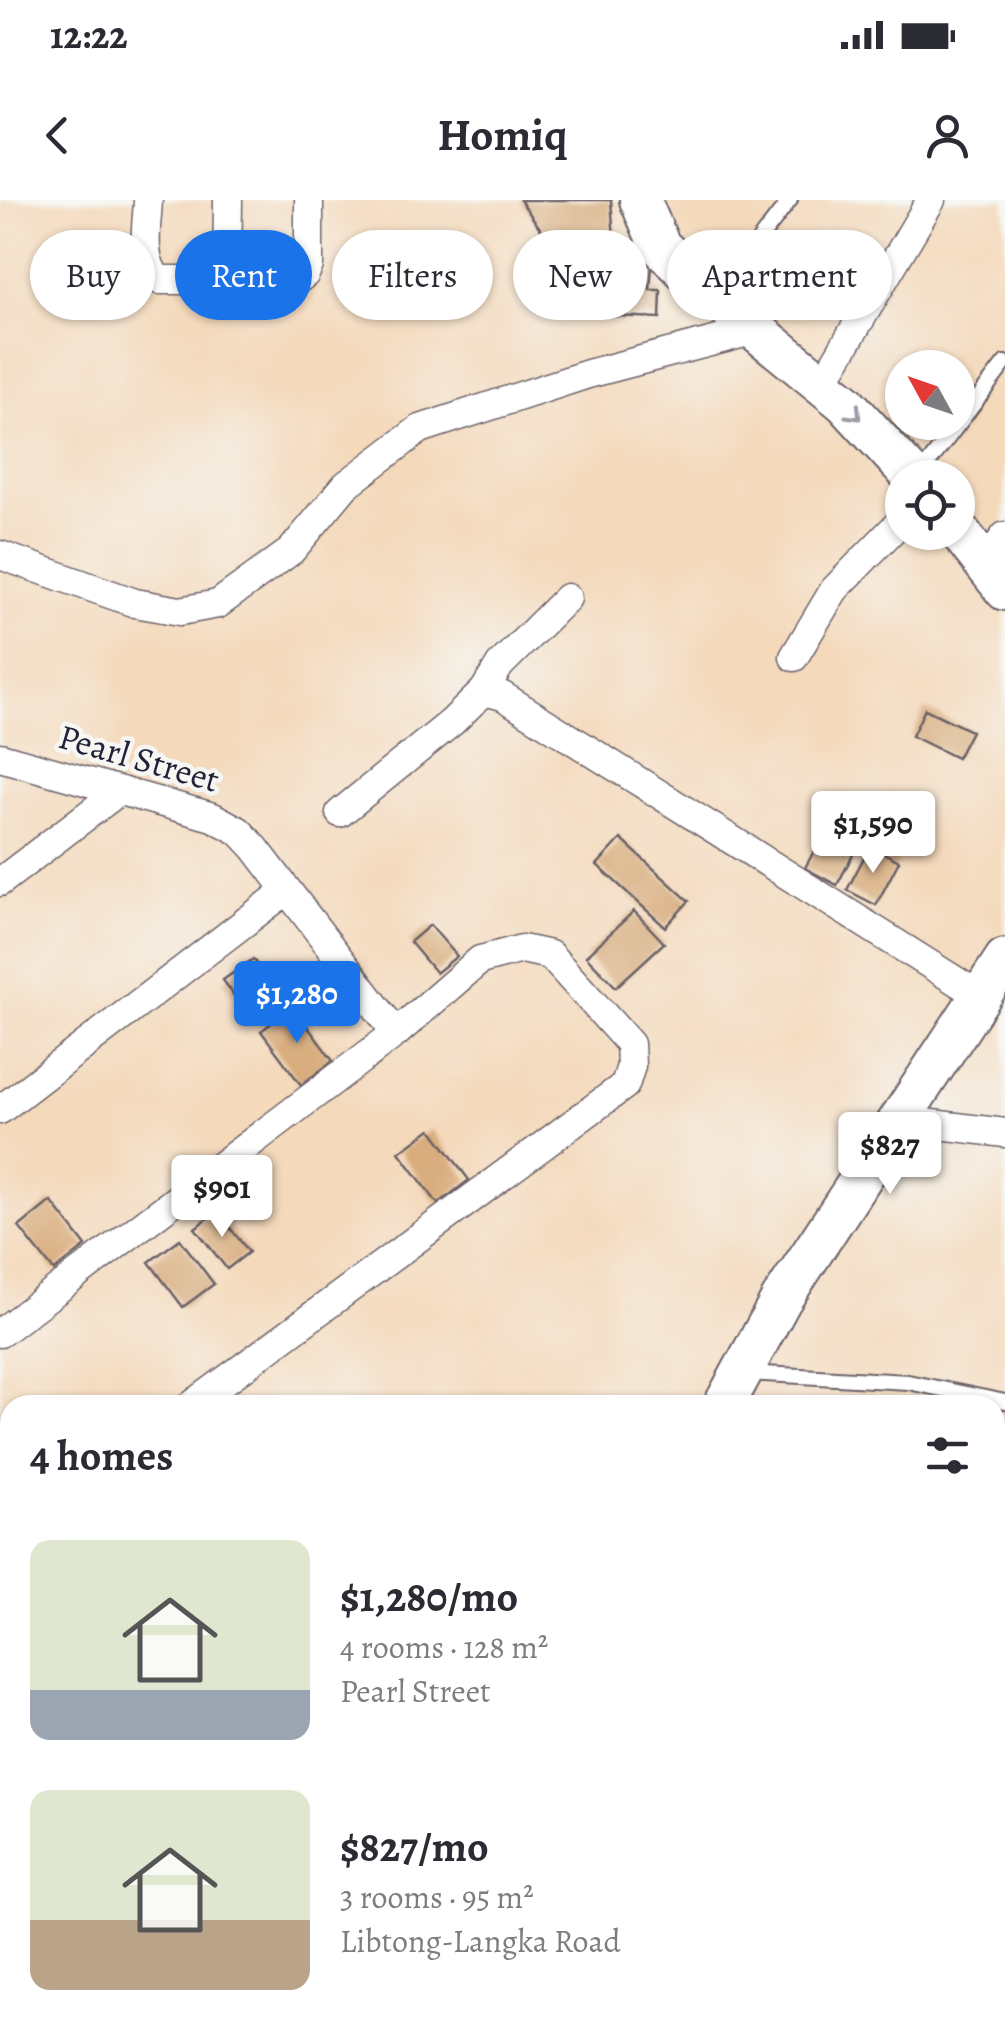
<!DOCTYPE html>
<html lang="en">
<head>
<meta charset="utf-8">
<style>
  :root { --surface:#fff; --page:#f7f7f7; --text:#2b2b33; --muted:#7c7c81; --accent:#1a73e8 }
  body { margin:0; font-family:Alegreya,serif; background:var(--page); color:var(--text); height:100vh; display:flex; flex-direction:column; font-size:38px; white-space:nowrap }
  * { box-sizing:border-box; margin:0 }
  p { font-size:32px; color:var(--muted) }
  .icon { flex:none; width:55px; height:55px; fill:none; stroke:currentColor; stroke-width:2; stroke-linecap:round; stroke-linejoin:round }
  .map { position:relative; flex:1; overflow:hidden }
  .sheet { position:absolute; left:0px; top:1195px; width:1005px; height:642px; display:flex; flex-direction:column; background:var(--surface); border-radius:30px 30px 0 0; box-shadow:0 2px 8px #0004 }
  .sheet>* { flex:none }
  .guide { position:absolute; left:30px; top:30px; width:945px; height:90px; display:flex; gap:20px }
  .needle { width:65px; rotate:310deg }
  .controls { position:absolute; left:885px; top:150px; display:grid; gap:20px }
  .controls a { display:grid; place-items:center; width:90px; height:90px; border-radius:50%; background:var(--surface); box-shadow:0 2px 8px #0004; font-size:50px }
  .price { position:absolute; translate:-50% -85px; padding:0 22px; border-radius:10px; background:#fff; color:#222; font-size:32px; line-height:65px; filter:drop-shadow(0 2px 5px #0008) }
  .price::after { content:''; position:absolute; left:50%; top:60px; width:30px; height:22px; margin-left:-15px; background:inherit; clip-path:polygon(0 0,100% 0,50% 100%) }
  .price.active { background:var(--accent); color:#fff }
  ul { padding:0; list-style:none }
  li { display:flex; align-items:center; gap:30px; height:250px; padding:0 30px }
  li span { display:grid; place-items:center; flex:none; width:280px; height:200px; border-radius:20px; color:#555 }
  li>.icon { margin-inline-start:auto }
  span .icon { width:120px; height:120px; fill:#fffc; stroke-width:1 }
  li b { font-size:42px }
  h2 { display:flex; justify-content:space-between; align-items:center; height:120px; padding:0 30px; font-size:42px }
  .tag { padding:0 35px; border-radius:45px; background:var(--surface); box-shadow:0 2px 8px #0004; font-size:35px; line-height:90px }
  .tag.active { background:var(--accent); color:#fff }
  .status { display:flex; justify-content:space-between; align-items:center; height:70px; padding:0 50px; background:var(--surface); direction:ltr }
  .status svg { height:28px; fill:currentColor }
  header { display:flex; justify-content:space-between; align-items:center; height:130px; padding:0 30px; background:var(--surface); font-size:45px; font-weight:600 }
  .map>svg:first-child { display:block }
  .green { fill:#8ac67c; stroke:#56745c; stroke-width:2.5 }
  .building { fill:#d8ac7c }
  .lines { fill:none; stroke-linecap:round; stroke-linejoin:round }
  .lane-casing { stroke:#6c6268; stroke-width:18 }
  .street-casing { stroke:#6c6268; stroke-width:31 }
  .secondary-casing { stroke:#6c6268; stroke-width:44 }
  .path { stroke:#6c6268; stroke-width:5; stroke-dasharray:8 8; stroke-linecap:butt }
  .lane { stroke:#fff; stroke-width:14 }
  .street { stroke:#fff; stroke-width:28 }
  .secondary { stroke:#fff; stroke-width:40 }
  .oneway { stroke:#9c9ca7 }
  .labels { text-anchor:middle; stroke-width:9; stroke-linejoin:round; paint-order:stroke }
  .street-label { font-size:35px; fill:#22223b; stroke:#f6f6f2 }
</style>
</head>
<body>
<div class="status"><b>12:22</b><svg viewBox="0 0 49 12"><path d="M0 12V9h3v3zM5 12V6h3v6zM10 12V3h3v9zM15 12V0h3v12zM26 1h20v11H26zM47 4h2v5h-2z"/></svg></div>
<header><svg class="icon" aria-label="back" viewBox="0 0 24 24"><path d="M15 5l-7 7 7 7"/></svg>Homiq<svg class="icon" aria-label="person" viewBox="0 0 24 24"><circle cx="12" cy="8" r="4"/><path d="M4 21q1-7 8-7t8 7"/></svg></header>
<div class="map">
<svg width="1005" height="1836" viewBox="0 0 1005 1836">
  <rect width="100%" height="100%" fill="#f6f6f2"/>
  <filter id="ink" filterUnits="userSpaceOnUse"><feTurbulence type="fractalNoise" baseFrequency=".01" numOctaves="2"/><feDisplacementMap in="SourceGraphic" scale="20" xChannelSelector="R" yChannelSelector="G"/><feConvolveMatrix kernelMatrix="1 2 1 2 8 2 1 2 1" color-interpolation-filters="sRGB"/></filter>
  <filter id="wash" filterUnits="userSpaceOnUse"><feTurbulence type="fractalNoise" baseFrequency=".0048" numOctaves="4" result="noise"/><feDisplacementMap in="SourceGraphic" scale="40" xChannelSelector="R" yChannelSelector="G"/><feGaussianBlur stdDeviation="2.25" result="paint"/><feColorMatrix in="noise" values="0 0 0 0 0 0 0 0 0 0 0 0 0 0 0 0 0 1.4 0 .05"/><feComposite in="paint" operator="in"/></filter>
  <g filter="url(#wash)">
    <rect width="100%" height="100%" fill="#f4d9bb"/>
    <polygon class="green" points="675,1828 757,1828 763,1836 659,1836"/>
    <g id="blocks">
      <g class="building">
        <polygon points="520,0 611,0 614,39 544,34"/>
        <polygon points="594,45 635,47 634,63 652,64 650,90 661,90 660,118 590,115"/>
        <polygon points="925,509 971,531 957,558 912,536"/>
        <polygon points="830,621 862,637 837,685 805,668"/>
        <polygon points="621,639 689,701 665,727 597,665"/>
        <polygon points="870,646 899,661 876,705 847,690"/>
        <polygon points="634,711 664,743 616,787 586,756"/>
        <polygon points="430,725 457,756 436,773 410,742"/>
        <polygon points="253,759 283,801 253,822 223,780"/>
        <polygon points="293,807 333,861 301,885 261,831"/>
        <polygon points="431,929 469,980 438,1004 399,952"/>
        <polygon points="51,1001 86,1046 54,1071 19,1027"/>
        <polygon points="217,1011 249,1052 227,1069 195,1028"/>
        <polygon points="180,1039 214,1084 183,1107 149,1062"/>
        <polygon points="10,1463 10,1490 0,1478 0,1471"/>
      </g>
    </g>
  </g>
  <g filter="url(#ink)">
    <use href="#blocks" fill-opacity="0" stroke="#6c6268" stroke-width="2.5"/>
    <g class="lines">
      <g class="lane-casing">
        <g id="lane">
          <polyline points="716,96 790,0"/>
          <polyline points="918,277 1005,163"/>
          <polyline points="746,1173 908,1182 1005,1202"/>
        </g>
      </g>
      <g class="street-casing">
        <g id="street">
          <path d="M148,0C147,26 139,60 159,80H297L305,74L309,65V0"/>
          <polyline points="227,80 228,0"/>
          <polyline points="822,184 931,0"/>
          <polyline points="0,355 135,403 180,411 218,404 291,351 346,285 420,229 588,174 756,130"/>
          <polyline points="985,363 1005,336"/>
          <polyline points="794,457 834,390 902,320"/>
          <polyline points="484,491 500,465 567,398"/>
          <polyline points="0,557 213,617 239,631 255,648 396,833"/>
          <polyline points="340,613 452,522 484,491 503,496 980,796"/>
          <polyline points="0,682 119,591"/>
          <polyline points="0,910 287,690"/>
          <polyline points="899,920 1005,933"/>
          <polyline points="0,1133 396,833 480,760 522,749 550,755 630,844 631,866 625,885 192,1205"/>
          <polyline points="0,1349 10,1342"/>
          <polyline points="995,1493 1005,1494"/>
          <polyline points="0,1726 10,1724"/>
        </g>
      </g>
      <g class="secondary-casing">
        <g id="secondary">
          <polyline points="640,0 660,46 700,85 845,203 914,278"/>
          <polyline points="958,330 1005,390"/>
          <polyline points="724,1205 781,1100 1005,759"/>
          <polyline points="13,1836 19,1828"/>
        </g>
      </g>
      <polyline class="path" points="794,1828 794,1836"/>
      <use href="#lane" class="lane"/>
      <use href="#street" class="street"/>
      <use href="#secondary" class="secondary"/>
    </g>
    <defs><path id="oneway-chevron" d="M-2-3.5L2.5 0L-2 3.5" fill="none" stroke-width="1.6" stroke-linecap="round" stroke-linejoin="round" transform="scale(2.5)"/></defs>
    <use class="oneway" href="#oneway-chevron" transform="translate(855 214) rotate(46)"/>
  </g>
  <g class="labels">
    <g class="street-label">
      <text transform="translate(139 558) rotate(16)" y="12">Pearl Street</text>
    </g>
  </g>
</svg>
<div class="controls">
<a><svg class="needle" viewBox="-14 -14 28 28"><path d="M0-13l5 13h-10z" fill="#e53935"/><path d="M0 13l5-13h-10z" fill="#7c7c81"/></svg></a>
<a><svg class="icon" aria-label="locate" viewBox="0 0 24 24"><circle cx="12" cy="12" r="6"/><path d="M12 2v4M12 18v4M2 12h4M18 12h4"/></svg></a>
</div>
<b class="price" style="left:873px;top:676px">$1,590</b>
<b class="price active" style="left:297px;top:846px">$1,280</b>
<b class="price" style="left:890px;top:997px">$827</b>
<b class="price" style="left:222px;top:1040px">$901</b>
<div class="guide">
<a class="tag">Buy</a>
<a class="tag active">Rent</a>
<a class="tag">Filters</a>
<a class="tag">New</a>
<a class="tag">Apartment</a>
</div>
<section class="sheet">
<h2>4 homes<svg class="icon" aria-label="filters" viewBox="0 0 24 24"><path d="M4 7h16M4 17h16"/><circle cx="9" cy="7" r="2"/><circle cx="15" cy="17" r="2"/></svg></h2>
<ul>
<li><span style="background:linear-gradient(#dfe7d0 75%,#9aa5b1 0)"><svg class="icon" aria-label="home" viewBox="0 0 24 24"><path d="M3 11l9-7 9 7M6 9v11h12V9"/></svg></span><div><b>$1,280/mo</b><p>4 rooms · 128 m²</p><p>Pearl Street</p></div></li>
<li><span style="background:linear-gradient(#dfe7d0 65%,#b9a48a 0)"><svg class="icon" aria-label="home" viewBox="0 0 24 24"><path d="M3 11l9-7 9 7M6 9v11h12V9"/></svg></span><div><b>$827/mo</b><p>3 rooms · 95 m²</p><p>Libtong-Langka Road</p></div></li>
</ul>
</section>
</div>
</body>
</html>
